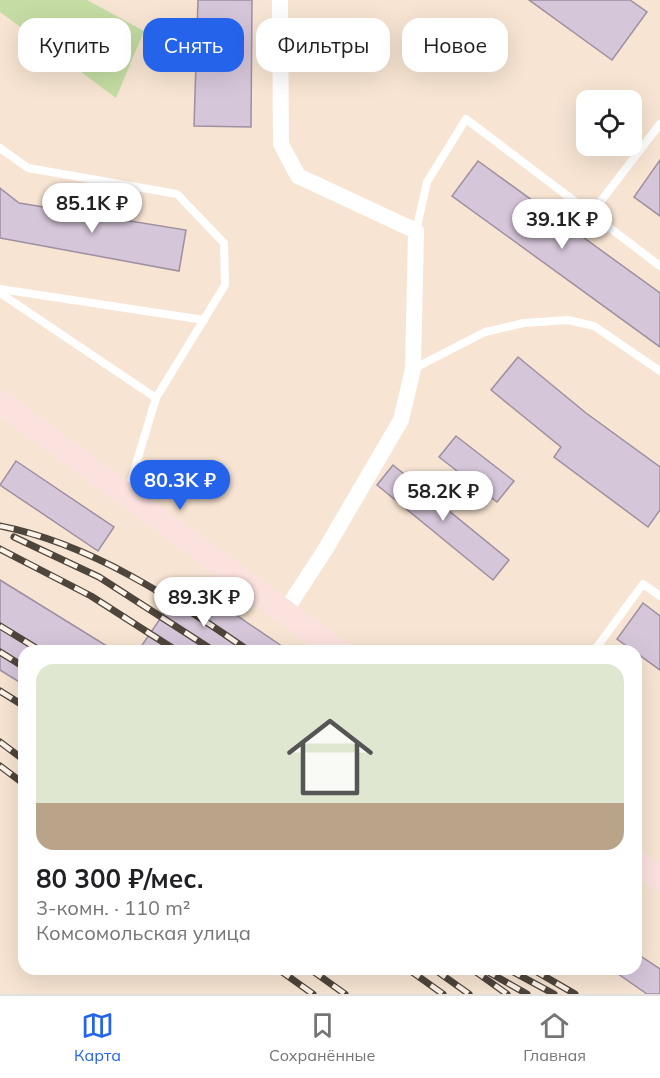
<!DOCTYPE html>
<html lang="ru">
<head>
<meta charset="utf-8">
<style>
  :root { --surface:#fff; --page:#f6f6f6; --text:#202124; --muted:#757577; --line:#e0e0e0; --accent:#2563eb }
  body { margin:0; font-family:Mulish,sans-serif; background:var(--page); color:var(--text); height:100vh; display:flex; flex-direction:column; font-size:22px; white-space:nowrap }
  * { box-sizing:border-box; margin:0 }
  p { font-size:20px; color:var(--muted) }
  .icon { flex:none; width:33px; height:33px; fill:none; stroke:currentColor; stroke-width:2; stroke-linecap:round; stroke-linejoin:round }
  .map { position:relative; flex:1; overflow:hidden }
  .details { position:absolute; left:18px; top:645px; width:624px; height:330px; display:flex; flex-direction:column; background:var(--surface); border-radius:18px; box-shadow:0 6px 24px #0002 }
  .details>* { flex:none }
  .hud { position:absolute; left:18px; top:18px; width:624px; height:54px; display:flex; gap:12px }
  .buttons { position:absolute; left:576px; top:90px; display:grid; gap:12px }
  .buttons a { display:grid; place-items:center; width:66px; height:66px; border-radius:12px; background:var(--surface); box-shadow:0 6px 24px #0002; font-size:30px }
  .price { position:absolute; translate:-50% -51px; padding:0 14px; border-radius:21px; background:#fff; color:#222; font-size:20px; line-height:39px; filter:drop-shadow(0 2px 3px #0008) }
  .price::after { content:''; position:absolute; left:50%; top:36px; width:18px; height:14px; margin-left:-9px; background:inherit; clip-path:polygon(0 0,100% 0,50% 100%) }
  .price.current { background:var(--accent); color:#fff }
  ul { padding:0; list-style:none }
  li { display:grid; align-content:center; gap:12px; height:318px; padding:0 18px }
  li+li { border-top:2px solid var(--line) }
  li span { display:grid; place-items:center; height:186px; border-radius:18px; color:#555 }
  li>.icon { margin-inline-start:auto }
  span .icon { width:108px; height:108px; fill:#fffc; stroke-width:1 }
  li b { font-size:26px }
  .chip { padding:0 21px; border-radius:18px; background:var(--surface); box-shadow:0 6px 24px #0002; font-size:21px; line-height:54px }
  .chip.current { background:var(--accent); color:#fff }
  .dock { display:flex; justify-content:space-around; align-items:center; height:84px; border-top:2px solid var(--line); background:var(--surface); font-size:16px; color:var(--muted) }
  .dock a { display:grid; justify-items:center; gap:3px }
  .dock .current { color:var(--accent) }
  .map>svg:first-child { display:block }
  .green { fill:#c5dda4 }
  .building { fill:#d6c6da; stroke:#9e8fa1; stroke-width:1.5 }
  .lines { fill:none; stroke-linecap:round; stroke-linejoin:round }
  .lane { stroke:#fff; stroke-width:8 }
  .street { stroke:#fff; stroke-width:16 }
  .secondary { stroke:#fce2df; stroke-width:24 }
  .rail-casing { stroke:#4e453c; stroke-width:7 }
  .rail { stroke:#fef3e8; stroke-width:4.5; stroke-dasharray:14; stroke-linecap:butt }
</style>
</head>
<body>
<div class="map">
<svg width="660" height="994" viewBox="0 0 660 994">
  <rect width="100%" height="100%" fill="#f7e4d2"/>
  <polygon class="green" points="0,0 87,0 144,31 116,98 0,12"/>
  <g class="building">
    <polygon points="198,0 252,0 251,127 194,126"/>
    <polygon points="529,0 630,0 647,12 612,60"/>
    <polygon points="660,160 660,216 634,197"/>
    <polygon points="478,161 660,293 660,347 452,196"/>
    <polygon points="0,188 19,203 186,230 179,271 0,238"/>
    <polygon points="518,357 586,413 660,467 660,510 648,527 554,457 561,447 491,390"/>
    <polygon points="456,436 514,481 497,502 439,457"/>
    <polygon points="16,461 114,527 98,551 0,485"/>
    <polygon points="393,465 509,560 493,580 377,485"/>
    <polygon points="0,580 115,651 24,651 24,685 0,670"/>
    <polygon points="186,581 289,651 138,651"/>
    <polygon points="643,603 660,616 660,670 617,639"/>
    <polygon points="636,953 660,969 660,994 647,994 611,969 636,969"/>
  </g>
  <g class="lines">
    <g class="lane">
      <polyline points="0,148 28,168 177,194 224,243 225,285 156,398 127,494"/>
      <polyline points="591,214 660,124"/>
      <polyline points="416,231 427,182 466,119 660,266"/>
      <polyline points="0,289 204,320"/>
      <polyline points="0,293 156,398"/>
      <polyline points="413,369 485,332 524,323 568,320 594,326 660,371"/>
      <polyline points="594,651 643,584 660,596"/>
    </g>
    <polyline class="street" points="280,0 281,144 298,176 416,231 413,369 401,420 325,550 284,613"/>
    <g class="secondary">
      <polyline points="0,402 338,651"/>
      <polyline points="636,862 660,878"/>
    </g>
    <g class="rail-casing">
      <g id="rail">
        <path d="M0,526C92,544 173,599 249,651"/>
        <polyline points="14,537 99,577 214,651"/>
        <polyline points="0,549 91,596 177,651"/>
        <polyline points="0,626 41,651"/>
        <polyline points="0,652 24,667"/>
        <polyline points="0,691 24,706"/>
        <polyline points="0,742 24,760"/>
        <polyline points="0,766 24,784"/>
        <polyline points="278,969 313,994"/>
        <polyline points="310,969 345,994"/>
        <polyline points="408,969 443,994"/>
        <polyline points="434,969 469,994"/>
        <polyline points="472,969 507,994"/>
        <polyline points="483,969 527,994"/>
        <polyline points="508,969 554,994"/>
        <polyline points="532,969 575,994"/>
      </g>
    </g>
    <use href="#rail" class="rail"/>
  </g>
</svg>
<div class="buttons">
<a><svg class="icon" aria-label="locate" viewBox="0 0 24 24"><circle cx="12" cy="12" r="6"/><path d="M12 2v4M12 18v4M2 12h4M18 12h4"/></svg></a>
</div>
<b class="price" style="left:92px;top:234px">85.1K ₽</b>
<b class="price" style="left:562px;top:250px">39.1K ₽</b>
<b class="price current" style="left:180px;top:511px">80.3K ₽</b>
<b class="price" style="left:443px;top:522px">58.2K ₽</b>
<b class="price" style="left:204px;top:628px">89.3K ₽</b>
<div class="hud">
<a class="chip">Купить</a>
<a class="chip current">Снять</a>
<a class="chip">Фильтры</a>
<a class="chip">Новое</a>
</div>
<section class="details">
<ul>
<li><span style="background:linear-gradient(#dfe7d0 75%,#b9a48a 0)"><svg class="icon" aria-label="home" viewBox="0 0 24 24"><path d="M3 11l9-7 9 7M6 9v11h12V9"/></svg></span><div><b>80 300 ₽/мес.</b><p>3-комн. · 110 m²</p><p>Комсомольская улица</p></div></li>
</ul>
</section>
</div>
<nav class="dock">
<a class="current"><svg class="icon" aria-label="map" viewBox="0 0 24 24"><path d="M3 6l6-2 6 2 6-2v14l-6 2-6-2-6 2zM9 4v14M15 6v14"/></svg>Карта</a>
<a><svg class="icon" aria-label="saved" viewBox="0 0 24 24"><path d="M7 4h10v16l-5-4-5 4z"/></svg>Сохранённые</a>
<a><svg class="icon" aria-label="home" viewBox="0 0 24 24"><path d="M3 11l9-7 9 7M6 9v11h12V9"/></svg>Главная</a>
</nav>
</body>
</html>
